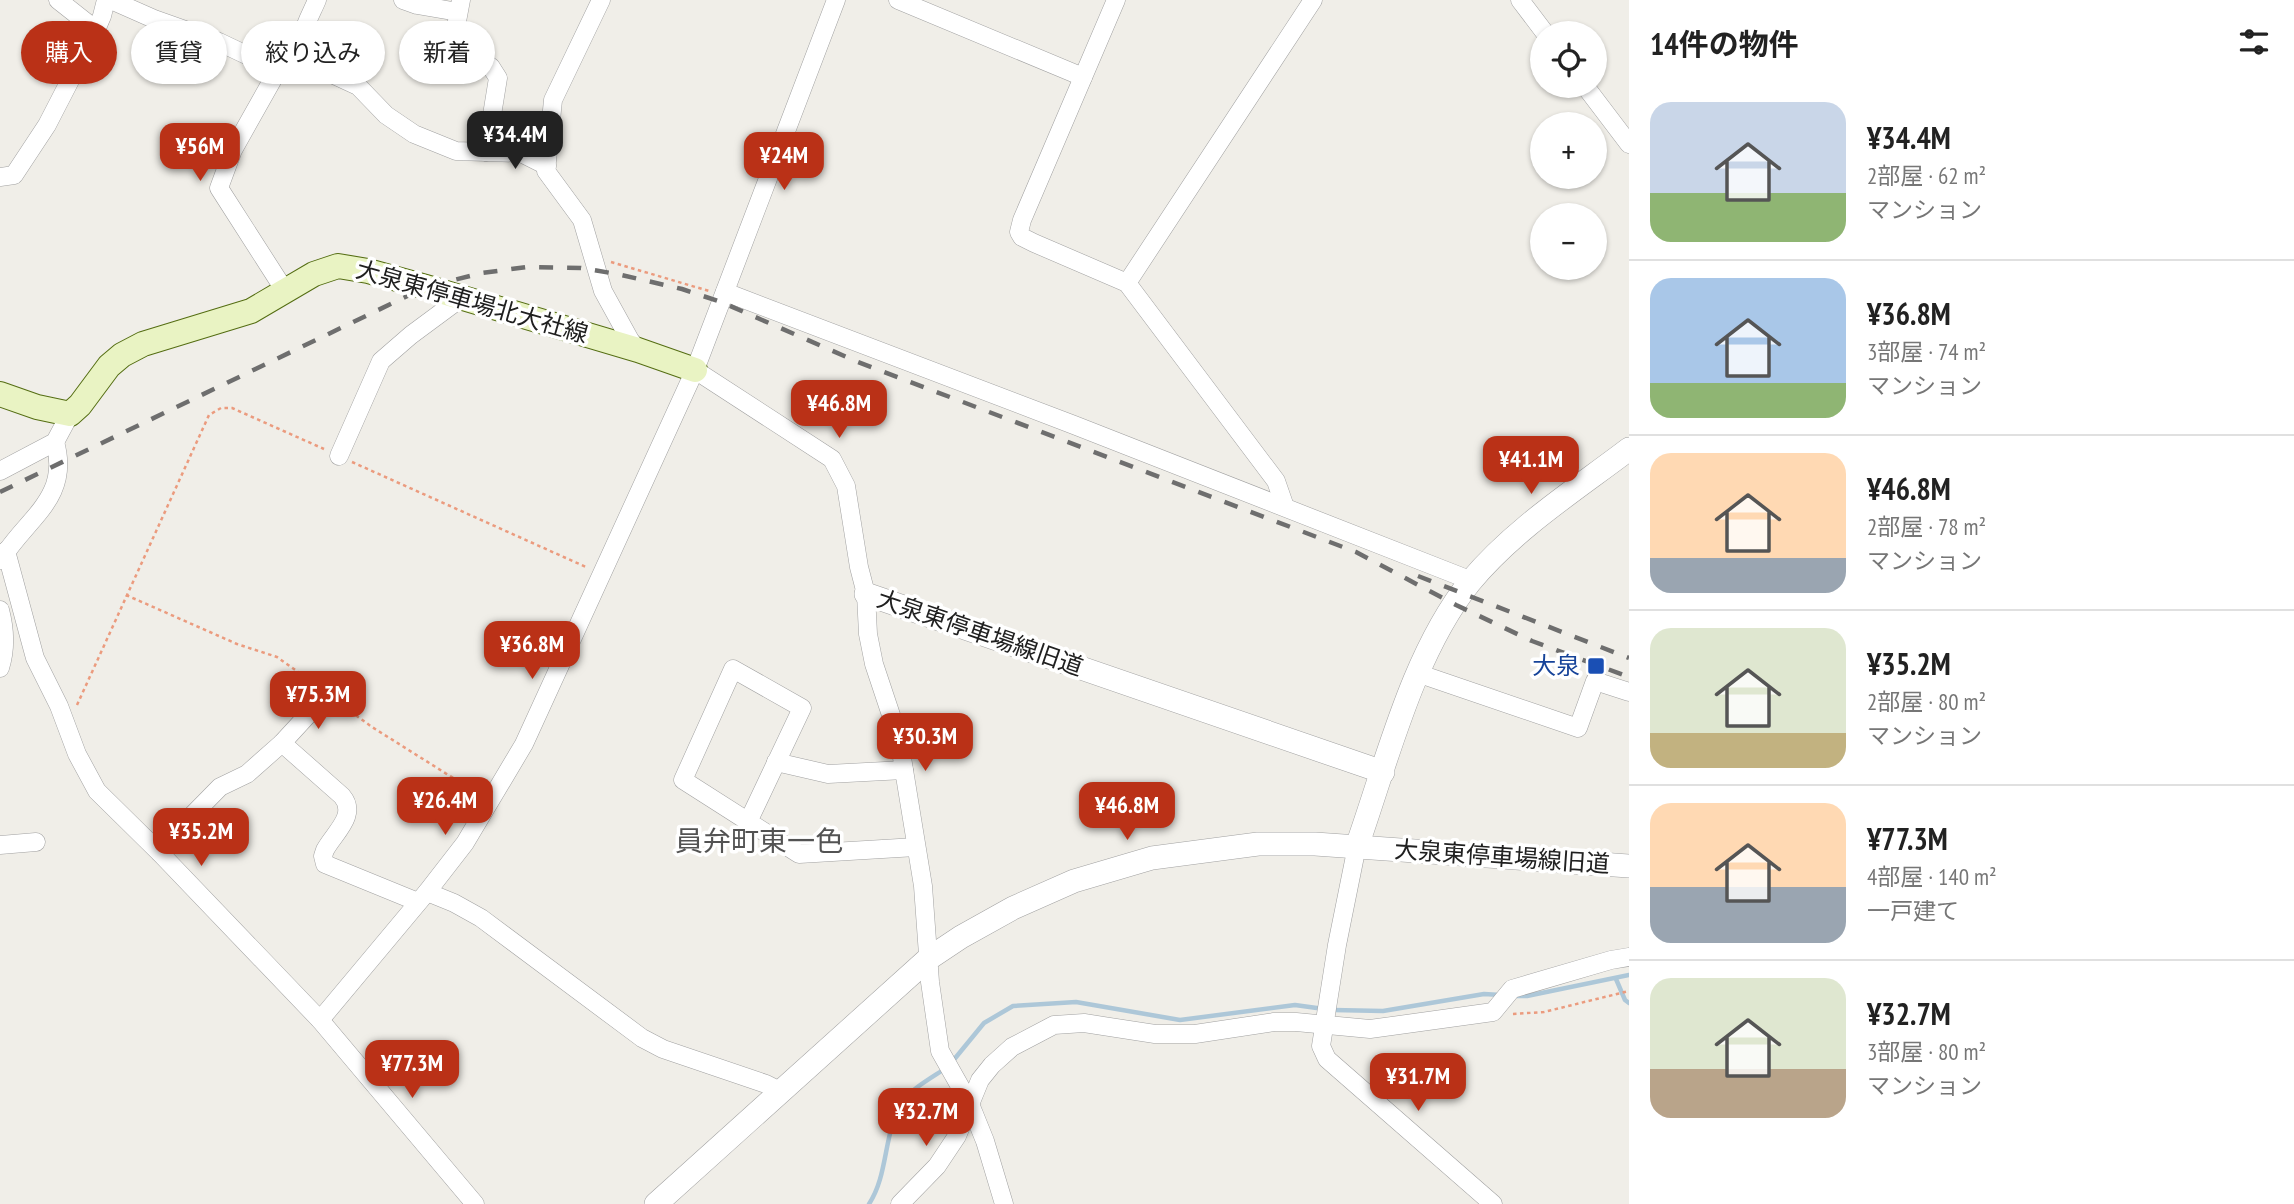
<!DOCTYPE html>
<html lang="ja">
<head>
<meta charset="utf-8">
<style>
  :root { --surface:#fff; --page:#f2f2f2; --text:#222; --muted:#767676; --line:#e0e0e0; --accent:#ba3117 }
  body { margin:0; font-family:"PT Sans Narrow","Noto Sans JP",sans-serif; background:var(--page); color:var(--text); height:100vh; display:flex; flex-direction:column; font-size:26px; white-space:nowrap }
  * { box-sizing:border-box; margin:0 }
  p { font-size:23px; color:var(--muted) }
  .icon { flex:none; width:38px; height:38px; fill:none; stroke:currentColor; stroke-width:2; stroke-linecap:round; stroke-linejoin:round }
  .map { position:relative; flex:1; overflow:hidden }
  .panel { display:flex; flex-direction:column; background:var(--surface); width:665px }
  .panel>* { flex:none }
  .guide { position:absolute; left:21px; top:21px; width:665px; height:63px; display:flex; gap:14px }
  .fabs { position:absolute; left:1530px; top:21px; display:grid; gap:14px }
  .fabs a { display:grid; place-items:center; width:77px; height:77px; border-radius:50%; background:var(--surface); box-shadow:0 2px 5px #0004; font-size:35px }
  .price { position:absolute; translate:-50% -60px; padding:0 16px; border-radius:14px; background:var(--accent); color:#fff; font-size:23px; line-height:46px; filter:drop-shadow(0 2px 4px #0008) }
  .price::after { content:''; position:absolute; left:50%; top:42px; width:21px; height:16px; margin-left:-10px; background:inherit; clip-path:polygon(0 0,100% 0,50% 100%) }
  .price.selected { background:#222; color:#fff }
  ul { padding:0; list-style:none }
  li { display:flex; align-items:center; gap:21px; height:175px; padding:0 21px }
  li+li { border-top:2px solid var(--line) }
  li span { display:grid; place-items:center; flex:none; width:196px; height:140px; border-radius:21px; color:#555 }
  li>.icon { margin-inline-start:auto }
  span .icon { width:84px; height:84px; fill:#fffc; stroke-width:1 }
  li b { font-size:30px }
  h2 { display:flex; justify-content:space-between; align-items:center; height:84px; padding:0 21px; font-size:30px }
  .tag { padding:0 24px; border-radius:32px; background:var(--surface); box-shadow:0 2px 5px #0004; font-size:24px; line-height:63px }
  .tag.selected { background:var(--accent); color:#fff }
  main { display:flex; flex:1; min-height:0 }
  .map>svg:first-child { display:block }
  .lines { fill:none; stroke-linecap:round; stroke-linejoin:round }
  .stream { stroke:#adc7d8; stroke-width:4.5 }
  .minor-casing { stroke:#a1a1a1; stroke-width:19 }
  .tertiary-casing { stroke:#a1a1a1; stroke-width:24 }
  .secondary-casing { stroke:#546d12; stroke-width:26 }
  .path { stroke:#eb9b7e; stroke-width:2.5; stroke-dasharray:3.5 3.5; stroke-linecap:butt }
  .minor { stroke:#fff; stroke-width:18 }
  .tertiary { stroke:#fff; stroke-width:23 }
  .secondary { stroke:#e9f3c3; stroke-width:24 }
  .rail { stroke:#6e6e6e; stroke-width:4.5; stroke-dasharray:14 14; stroke-linecap:butt }
  .transit-dot { fill:#1a4fb4; stroke:#fff; stroke-width:2.5 }
  .labels { text-anchor:middle; stroke-width:7; stroke-linejoin:round; paint-order:stroke }
  .street-label { font-size:24px; fill:#202020; stroke:#fff }
  .transit-label { font-size:24px; fill:#164399; stroke:#fff; text-anchor:end }
  .quarter-label { font-size:28px; fill:#535353; stroke:#fff }
</style>
</head>
<body>
<main>
<div class="map">
<svg width="1629" height="1204" viewBox="0 0 1629 1204">
  <rect width="100%" height="100%" fill="#f0eee8"/>
  <g class="lines">
    <g class="stream">
      <polyline points="1616,979 1625,1000 1629,1003"/>
      <polyline points="1517,996 1527,996 1629,975"/>
      <polyline points="1333,1010 1383,1011 1484,994 1501,995"/>
      <polyline points="952,1062 984,1023 1013,1006 1076,1002 1180,1020 1295,1005 1324,1009"/>
      <path d="M869,1204C889,1174 883,1131 903,1101C914,1087 931,1078 946,1068"/>
    </g>
    <g class="minor-casing">
      <g id="minor">
        <polyline points="111,0 154,19 219,42 278,70 291,70 301,56"/>
        <path d="M317,0C310,17 292,45 306,62L358,86L386,115L414,134L456,151L521,153L547,166"/>
        <polyline points="403,0 417,5 458,12"/>
        <polyline points="461,0 455,32 457,45 491,67 498,78 486,152"/>
        <polyline points="601,0 553,100 546,171 582,220 603,291 630,340 638,350"/>
        <polyline points="898,0 1083,77"/>
        <polyline points="1116,0 1022,220 1019,232 1022,237 1034,243 1127,283 1276,481 1285,507"/>
        <polyline points="1520,0 1545,33"/>
        <polyline points="96,30 102,16 106,0"/>
        <polyline points="278,70 233,150 219,188 285,291"/>
        <polyline points="1585,86 1629,144"/>
        <polyline points="0,177 14,175 47,125 96,30 58,0"/>
        <polyline points="1127,283 1313,0"/>
        <polyline points="725,292 1074,425 1462,577 1470,583"/>
        <polyline points="695,370 832,459 846,486 859,567 866,594 868,634 874,664 899,739 904,770 923,886 930,982 940,1051 970,1104 985,1141 1004,1204"/>
        <polyline points="339,456 381,361 411,335 461,298"/>
        <polyline points="0,471 55,442 70,414"/>
        <polyline points="6,551 35,658 59,706 77,754 97,791 160,853 320,1020 475,1204"/>
        <path d="M1,560C25,519 71,499 55,442"/>
        <path d="M0,610C5,629 6,649 0,668"/>
        <polyline points="1417,673 1578,728 1595,681 1629,692"/>
        <polyline points="282,743 327,694"/>
        <polyline points="776,762 828,774 904,770"/>
        <polyline points="748,822 802,708 733,669 683,780 799,854 916,847"/>
        <polyline points="0,845 36,842"/>
        <polyline points="1357,846 1337,945 1321,1046 1327,1059 1493,1204"/>
        <path d="M160,853L167,841L220,787L247,774L282,743L342,796C358,815 334,833 325,850L323,856L325,864L418,902"/>
        <polyline points="427,892 454,903 481,918 642,1038 663,1049 766,1084 780,1091"/>
        <polyline points="320,1020 427,892 465,843 524,744 695,370 836,0"/>
        <polyline points="900,1204 937,1166 957,1136 980,1080 992,1065 1012,1047 1054,1025 1084,1023 1155,1034 1195,1034 1274,1022 1296,1022 1370,1029 1493,1012 1512,989 1611,960 1629,957"/>
      </g>
    </g>
    <g class="tertiary-casing">
      <g id="tertiary">
        <polyline points="866,594 1383,772"/>
        <path d="M1357,846C1387,761 1413,653 1470,582C1514,529 1575,490 1629,449"/>
        <polyline points="656,1204 928,959 961,937 1013,908 1074,881 1152,858 1258,844 1315,844 1629,866"/>
      </g>
    </g>
    <g class="secondary-casing">
      <polyline id="secondary" points="0,394 37,407 70,414 80,405 109,366 122,355 143,344 251,311 314,274 338,266 368,271 426,287 638,350 695,370"/>
    </g>
    <g class="path">
      <polyline points="611,262 709,291"/>
      <polyline points="352,462 586,567"/>
      <polyline points="126,595 237,644 277,657 315,684"/>
      <polyline points="339,703 372,727 477,793"/>
      <polyline points="77,705 209,415 221,408 232,408 324,449"/>
      <polyline points="1513,1014 1544,1012 1629,991"/>
    </g>
    <use href="#minor" class="minor"/>
    <use href="#tertiary" class="tertiary"/>
    <use href="#secondary" class="secondary"/>
    <g class="rail">
      <polyline points="0,492 426,287 482,273 527,267 581,268 617,274 682,289 721,302 858,362 1356,552 1456,605 1532,641 1629,677"/>
      <polyline points="1418,576 1629,658"/>
    </g>
  </g>
  <rect class="transit-dot" x="1587" y="657" width="18" height="18" rx="3.5"/>
  <g class="labels">
    <g class="street-label">
      <text transform="translate(472 302) rotate(16)" y="8">大泉東停車場北大社線</text>
      <text transform="translate(980 633) rotate(19)" y="8">大泉東停車場線旧道</text>
      <text transform="translate(1502 857) rotate(4)" y="8">大泉東停車場線旧道</text>
    </g>
    <g class="transit-label">
      <text x="1580" y="674">大泉</text>
    </g>
    <g class="quarter-label">
      <text x="759" y="851">員弁町東一色</text>
    </g>
  </g>
</svg>
<div class="fabs">
<a><svg class="icon" aria-label="locate" viewBox="0 0 24 24"><circle cx="12" cy="12" r="6"/><path d="M12 2v4M12 18v4M2 12h4M18 12h4"/></svg></a>
<a>+</a>
<a>−</a>
</div>
<b class="price selected" style="left:515px;top:171px">¥34.4M</b>
<b class="price" style="left:200px;top:183px">¥56M</b>
<b class="price" style="left:784px;top:192px">¥24M</b>
<b class="price" style="left:839px;top:440px">¥46.8M</b>
<b class="price" style="left:1531px;top:496px">¥41.1M</b>
<b class="price" style="left:532px;top:681px">¥36.8M</b>
<b class="price" style="left:318px;top:731px">¥75.3M</b>
<b class="price" style="left:925px;top:773px">¥30.3M</b>
<b class="price" style="left:445px;top:837px">¥26.4M</b>
<b class="price" style="left:1127px;top:842px">¥46.8M</b>
<b class="price" style="left:201px;top:868px">¥35.2M</b>
<b class="price" style="left:412px;top:1100px">¥77.3M</b>
<b class="price" style="left:1418px;top:1113px">¥31.7M</b>
<b class="price" style="left:926px;top:1148px">¥32.7M</b>
<div class="guide">
<a class="tag selected">購入</a>
<a class="tag">賃貸</a>
<a class="tag">絞り込み</a>
<a class="tag">新着</a>
</div>
</div>
<section class="panel">
<h2>14件の物件<svg class="icon" aria-label="filters" viewBox="0 0 24 24"><path d="M4 7h16M4 17h16"/><circle cx="9" cy="7" r="2"/><circle cx="15" cy="17" r="2"/></svg></h2>
<ul>
<li><span style="background:linear-gradient(#c9d6e8 65%,#8fb573 0)"><svg class="icon" aria-label="home" viewBox="0 0 24 24"><path d="M3 11l9-7 9 7M6 9v11h12V9"/></svg></span><div><b>¥34.4M</b><p>2部屋 · 62 m²</p><p>マンション</p></div></li>
<li><span style="background:linear-gradient(#a9c7e8 75%,#8fb573 0)"><svg class="icon" aria-label="home" viewBox="0 0 24 24"><path d="M3 11l9-7 9 7M6 9v11h12V9"/></svg></span><div><b>¥36.8M</b><p>3部屋 · 74 m²</p><p>マンション</p></div></li>
<li><span style="background:linear-gradient(#ffd9b3 75%,#9aa5b1 0)"><svg class="icon" aria-label="home" viewBox="0 0 24 24"><path d="M3 11l9-7 9 7M6 9v11h12V9"/></svg></span><div><b>¥46.8M</b><p>2部屋 · 78 m²</p><p>マンション</p></div></li>
<li><span style="background:linear-gradient(#dfe7d0 75%,#c2b280 0)"><svg class="icon" aria-label="home" viewBox="0 0 24 24"><path d="M3 11l9-7 9 7M6 9v11h12V9"/></svg></span><div><b>¥35.2M</b><p>2部屋 · 80 m²</p><p>マンション</p></div></li>
<li><span style="background:linear-gradient(#ffd9b3 60%,#9aa5b1 0)"><svg class="icon" aria-label="home" viewBox="0 0 24 24"><path d="M3 11l9-7 9 7M6 9v11h12V9"/></svg></span><div><b>¥77.3M</b><p>4部屋 · 140 m²</p><p>一戸建て</p></div></li>
<li><span style="background:linear-gradient(#dfe7d0 65%,#b9a48a 0)"><svg class="icon" aria-label="home" viewBox="0 0 24 24"><path d="M3 11l9-7 9 7M6 9v11h12V9"/></svg></span><div><b>¥32.7M</b><p>3部屋 · 80 m²</p><p>マンション</p></div></li>
</ul>
</section>
</main>
</body>
</html>
